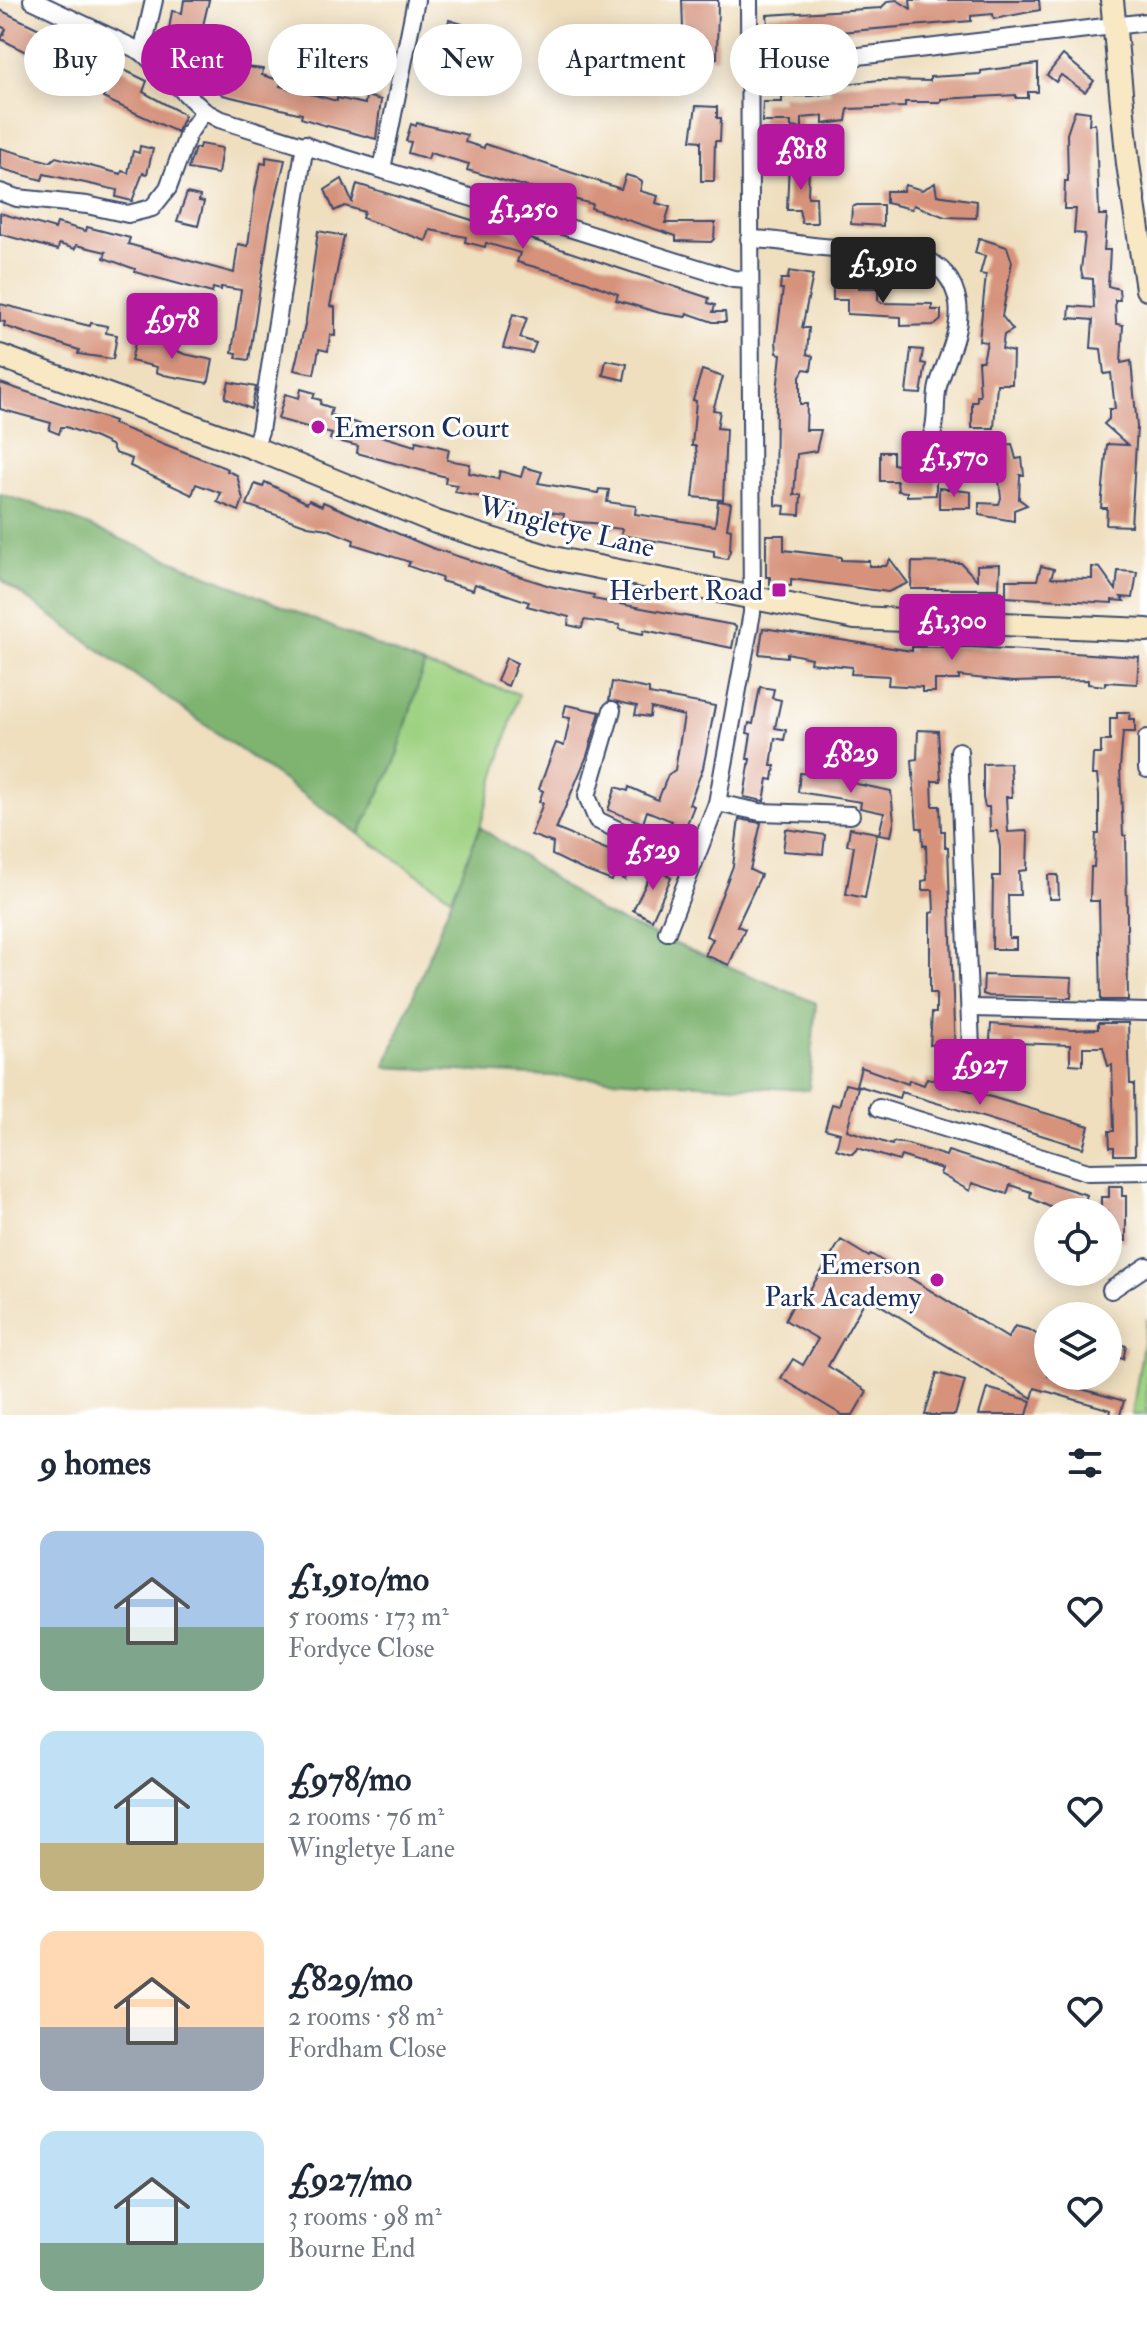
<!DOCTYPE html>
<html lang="en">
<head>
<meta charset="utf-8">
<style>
  :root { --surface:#fff; --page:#f6f6f7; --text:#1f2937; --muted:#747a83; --accent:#b5179e }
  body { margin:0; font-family:"IM FELL Double Pica",serif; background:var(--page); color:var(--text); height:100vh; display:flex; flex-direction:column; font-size:30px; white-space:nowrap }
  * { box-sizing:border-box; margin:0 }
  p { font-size:26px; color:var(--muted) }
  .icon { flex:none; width:44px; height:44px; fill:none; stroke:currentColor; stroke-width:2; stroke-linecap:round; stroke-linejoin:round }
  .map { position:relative; height:1415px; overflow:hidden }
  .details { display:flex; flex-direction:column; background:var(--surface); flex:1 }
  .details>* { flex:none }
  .top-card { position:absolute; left:24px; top:24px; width:1100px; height:72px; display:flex; gap:16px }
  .tools { position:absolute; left:1034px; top:1198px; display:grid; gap:16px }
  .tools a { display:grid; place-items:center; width:88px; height:88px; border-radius:50%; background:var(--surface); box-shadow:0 4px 20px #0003; font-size:40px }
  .price { position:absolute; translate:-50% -68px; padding:0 18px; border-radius:8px; background:var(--accent); color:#fff; font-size:26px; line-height:52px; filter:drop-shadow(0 2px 4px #0008) }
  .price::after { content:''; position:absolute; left:50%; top:48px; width:24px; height:18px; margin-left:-12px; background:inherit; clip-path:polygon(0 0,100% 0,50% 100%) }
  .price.current { background:#222; color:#fff }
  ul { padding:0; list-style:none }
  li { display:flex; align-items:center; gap:24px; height:200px; padding:0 40px }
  li span { display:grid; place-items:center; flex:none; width:224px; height:160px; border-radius:16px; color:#555 }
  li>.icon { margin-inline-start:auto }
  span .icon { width:96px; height:96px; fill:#fffc; stroke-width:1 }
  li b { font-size:34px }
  h2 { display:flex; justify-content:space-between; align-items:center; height:96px; padding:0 40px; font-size:34px }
  .tag { padding:0 28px; border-radius:36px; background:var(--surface); box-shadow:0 4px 20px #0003; font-size:28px; line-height:72px }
  .tag.current { background:var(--accent); color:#fff }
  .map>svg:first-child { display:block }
  .green { fill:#9ed181; stroke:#5c8070; stroke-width:2 }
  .forest { fill:#7eb36f; stroke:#4c7166; stroke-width:2 }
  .building { fill:#d6927a }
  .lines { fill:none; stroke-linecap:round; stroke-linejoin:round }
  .street-casing { stroke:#3b496d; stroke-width:20 }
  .secondary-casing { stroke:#3b496d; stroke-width:26 }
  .street { stroke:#fff; stroke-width:16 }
  .secondary { stroke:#f8e8c3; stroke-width:22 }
  .poi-dot { fill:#b5179e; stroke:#fff; stroke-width:3 }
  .labels { text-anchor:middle; stroke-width:6; stroke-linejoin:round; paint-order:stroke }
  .poi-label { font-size:28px; fill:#1b2f5e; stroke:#fff; text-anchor:end }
  .street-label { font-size:28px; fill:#1b2f5e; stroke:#fff }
</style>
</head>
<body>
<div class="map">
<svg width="1147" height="1415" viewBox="0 0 1147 1415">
  <rect width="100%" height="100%" fill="#fff"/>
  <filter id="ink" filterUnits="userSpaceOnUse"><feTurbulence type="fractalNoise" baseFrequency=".0125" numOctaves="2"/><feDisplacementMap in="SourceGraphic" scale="16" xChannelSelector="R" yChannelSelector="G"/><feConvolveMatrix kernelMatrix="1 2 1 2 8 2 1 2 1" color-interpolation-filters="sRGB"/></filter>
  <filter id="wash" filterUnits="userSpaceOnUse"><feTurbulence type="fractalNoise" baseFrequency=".006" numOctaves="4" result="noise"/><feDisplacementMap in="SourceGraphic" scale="32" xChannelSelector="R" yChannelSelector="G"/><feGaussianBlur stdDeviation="1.8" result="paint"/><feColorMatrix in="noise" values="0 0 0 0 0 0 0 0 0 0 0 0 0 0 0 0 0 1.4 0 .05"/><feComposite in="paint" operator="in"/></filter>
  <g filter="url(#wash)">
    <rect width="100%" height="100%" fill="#efdfbf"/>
    <g class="green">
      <polygon points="424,665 519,694 480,827 452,898 359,834 395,762"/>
      <polygon points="1147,1318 1147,1415 1132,1415"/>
    </g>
    <g class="forest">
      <polygon points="0,494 46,508 424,665 395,762 359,834 5,583 0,577"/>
      <polygon points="480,827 602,913 816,1003 809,1090 385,1067"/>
    </g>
    <g id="blocks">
      <g class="building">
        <polygon points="184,0 209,0 201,34 206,49 222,64 263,69 262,75 282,81 280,86 337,101 337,98 365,104 366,96 381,100 376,139 320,124 301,118 302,114 223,95 194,71 190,54 186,55 184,49 176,51 169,29 172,11 182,13"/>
        <polygon points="682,0 718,0 717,58 694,58 691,29 683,29"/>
        <polygon points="897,0 911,9 910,0 1039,0 1040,10 994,19 993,14 971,16 971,21 828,33 828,36 789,36 790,39 779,41 778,33 769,34 767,15 881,8 888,1"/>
        <polygon points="0,10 147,81 143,92 185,115 177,132 103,98 110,81 88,71 87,75 53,59 50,65 1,39 6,29 0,26"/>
        <polygon points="449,20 462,24 451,56 445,54 442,64 426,59 438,29 446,31"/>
        <polygon points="1063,55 1094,81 1085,92 1061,75 1056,82 1047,75"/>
        <polygon points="1038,64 1038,92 1028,92 1028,98 1016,98 1016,95 941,99 941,102 905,102 905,107 848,109 846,121 823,124 823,116 802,118 802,128 791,127 791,122 762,122 763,102 782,102 782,96 812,96 830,93 830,86 879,80 930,81 930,77 981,74 981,71"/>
        <polygon points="696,106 717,107 717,118 721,118 720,141 715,141 714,181 701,181 701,141 691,140"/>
        <polygon points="1075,110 1090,112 1089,124 1095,124 1096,129 1099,215 1107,215 1104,250 1110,250 1108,286 1119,289 1120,300 1115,300 1116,324 1123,325 1121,363 1131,361 1137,427 1131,526 1106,525 1107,508 1101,508 1107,444 1128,445 1104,424 1109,419 1109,409 1115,409 1111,373 1104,374 1101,349 1091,348 1093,320 1069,318 1070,306 1094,308 1093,279 1083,278 1081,270 1085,234 1074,233 1076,209 1064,209 1065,181 1068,181 1067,134"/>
        <polygon points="417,123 467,135 465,142 484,148 485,144 621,189 626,175 636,178 642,182 640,191 658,196 656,203 670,207 665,223 715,223 714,239 711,242 676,241 676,236 591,208 592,204 505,181 467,170 469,164 430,153 428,159 408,153 411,142 406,141 411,124 416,126"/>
        <polygon points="200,144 222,148 218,174 188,169 195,148 199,148"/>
        <polygon points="140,146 153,149 147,174 143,173 132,201 116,197 117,190 44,174 42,180 2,169 0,164 0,148 50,162 56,157 121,174 122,171 128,173 133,151 139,153"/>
        <polygon points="266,157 285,160 270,222 249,360 236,358 237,353 232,352 241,290 221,287 221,290 213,288 212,293 135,272 135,269 104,258 106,252 76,245 75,249 59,244 58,250 0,234 0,213 55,229 57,223 86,231 87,227 130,238 128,244 234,273 238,244 248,246 255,191 261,163 266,164"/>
        <polygon points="789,160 809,162 808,197 816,197 817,223 802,223 799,210 787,210"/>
        <polygon points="342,179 352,202 357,184 491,226 709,298 708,303 715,305 713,312 725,312 726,322 713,322 687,313 686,317 660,313 616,300 618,294 585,281 517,262 520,253 486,243 485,247 465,242 466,237 430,230 426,241 362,218 364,212 345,206 334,211 325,190"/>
        <polygon points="935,183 937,195 977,201 976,218 945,217 914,205 912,209 886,203 886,191 903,191 905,185 922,190"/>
        <polygon points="187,193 200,196 199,201 204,202 198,226 177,221"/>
        <polygon points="857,205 883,205 883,226 851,224 852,207"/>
        <polygon points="318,231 344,236 330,306 335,307 335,336 330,335 328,351 319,349 314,374 294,370 306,320"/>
        <polygon points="979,238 1007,247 1012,262 1002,316 1013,330 1004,335 1002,349 1013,352 1012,384 997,384 994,428 972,428 972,402 977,402 977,396 980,396 978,361 983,361 987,342 979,341 986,275 980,274 985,256 975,253"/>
        <polygon points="789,271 813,275 802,328 809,328 807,354 813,356 811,370 804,369 800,376 800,404 807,404 806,430 821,430 816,451 797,454 794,495 801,495 800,515 784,514 785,506 775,505 776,401 781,354 777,353 776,341 783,289 780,289 781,279 788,279"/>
        <polygon points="833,280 859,280 859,288 878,288 878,300 882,303 932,304 932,310 941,310 941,320 935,325 901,326 901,317 847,314 847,300 833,300"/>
        <polygon points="0,304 90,326 91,323 107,326 106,333 117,335 113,359 78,354 79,350 4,326 5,322 0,321"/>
        <polygon points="513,314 527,318 520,338 536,343 532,353 503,348"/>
        <polygon points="136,339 176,345 175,350 184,354 213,360 209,380 207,383 164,375 156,372 157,367 131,361"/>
        <polygon points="911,349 923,350 921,363 926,364 921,394 906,393"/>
        <polygon points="606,360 627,364 624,380 603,375"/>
        <polygon points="702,370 723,377 713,410 720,411 717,428 726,429 723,500 693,497 697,461 696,446 692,446 696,401 693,400"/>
        <polygon points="229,382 256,387 251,409 225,398"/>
        <polygon points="0,383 114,421 113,424 228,469 227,471 237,475 243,500 239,511 217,502 221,493 196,484 192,495 130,466 132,459 115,453 111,445 96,438 66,427 61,427 59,434 49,430 51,423 0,409"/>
        <polygon points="301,389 315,393 313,398 321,400 320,404 332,408 330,415 382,431 381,436 415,446 416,441 449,449 447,460 470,464 469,473 498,479 500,471 521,477 524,467 542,472 538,483 598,493 599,489 609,490 607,502 636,506 635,514 715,526 718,501 731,503 727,528 731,529 730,551 727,559 714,557 714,551 621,535 622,529 605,527 606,524 563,521 564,514 544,511 542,518 526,514 492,499 455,492 457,485 445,483 446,477 357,453 358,446 330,439 332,434 278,419 285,394 299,398"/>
        <polygon points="1012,444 1016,459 1022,458 1024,475 1020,475 1019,499 1027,505 1014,510 1014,521 979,515 979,503 999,504 1001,498 995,446"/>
        <polygon points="880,452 893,452 893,464 907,467 907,474 936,474 936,495 907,496 907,492 898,491 897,481 880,481"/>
        <polygon points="265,482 307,503 309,500 322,506 323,502 432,548 550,586 594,595 593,599 733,625 736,627 732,648 644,630 643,634 619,629 620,625 584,620 582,628 568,625 569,617 527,606 529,602 475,584 473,590 441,581 442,578 408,566 410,562 353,544 354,540 327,529 308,526 247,505 255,484 263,487"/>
        <polygon points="939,488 971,492 971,508 939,508"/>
        <polygon points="766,535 784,535 784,550 841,557 841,560 869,561 869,566 886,566 890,559 908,583 888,592 791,579 791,586 770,584 770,577 766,577"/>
        <polygon points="912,562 961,563 977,580 977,565 1000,564 999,589 911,589"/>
        <polygon points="1041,566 1054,569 1051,578 1092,579 1092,567 1100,568 1116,590 1118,571 1137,572 1133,598 1121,597 1124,601 1112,600 1112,603 1006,597 1006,580 1037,580"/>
        <polygon points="763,628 912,651 912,647 972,647 1139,657 1137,684 1105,682 1105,686 1088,684 1088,680 1013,682 959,676 959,680 935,680 935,692 922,692 922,687 888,685 889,676 851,674 852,667 810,663 811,658 787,653 787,657 759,654"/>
        <polygon points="506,658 517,663 508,686 497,681"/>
        <polygon points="612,682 649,689 649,694 715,706 703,768 689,804 694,806 685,829 690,831 685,842 666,834 672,821 647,811 643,823 608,810 616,787 628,791 629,787 658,800 668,775 675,770 684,716 651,708 650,717 635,715 637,706 609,700"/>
        <polygon points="760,687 774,689 772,698 781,700 775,728 786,730 784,740 775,738 771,766 775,766 773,780 768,779 764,801 744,797 750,759 747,759 751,734 747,733 749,723 753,724"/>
        <polygon points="566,705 600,712 587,756 556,829 633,860 625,880 614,875 612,881 581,869 552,855 553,843 531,835 543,803 539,802 543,791 539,789 552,753 556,743 564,746 570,718 563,717"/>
        <polygon points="1117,712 1130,712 1129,719 1135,719 1135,732 1123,732 1120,768 1123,835 1126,836 1128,1000 1101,1000 1099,901 1090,901 1091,867 1094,867 1096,834 1099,834 1099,794 1097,775 1092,775 1093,754 1101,754 1101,741 1110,741 1110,718 1117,718"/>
        <polygon points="918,730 938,731 941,781 932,781 933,806 940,806 941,831 945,831 945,847 948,847 955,1056 938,1056 938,1044 930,1045 932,1013 936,1013 936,993 930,993 930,913 934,912 933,890 922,890 922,881 927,880 926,845 923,845 922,828 917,828 912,760 917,759"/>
        <polygon points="1010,763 1012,797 1006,797 1008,832 1026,831 1028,835 1027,870 1019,871 1020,895 1008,895 1009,938 1016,938 1016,949 992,949 993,876 1000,876 1000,847 997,831 990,831 989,807 985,807 983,798 983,764"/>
        <polygon points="800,773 849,777 849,781 857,784 891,791 894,822 891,836 879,834 884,813 860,808 861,802 798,792"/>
        <polygon points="739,819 761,823 750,870 761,875 737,926 745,929 729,965 705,955 713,939 706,936 733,866"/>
        <polygon points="850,828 877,833 865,898 846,894 854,846 847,845"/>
        <polygon points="786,829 825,835 823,854 783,851"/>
        <polygon points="657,861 668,866 664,873 671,878 652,920 633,910"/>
        <polygon points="1048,875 1058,875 1059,899 1049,899"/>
        <polygon points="984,975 1072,978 1071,998 989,996 983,994"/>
        <polygon points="1098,1023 1128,1023 1130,1084 1134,1084 1135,1155 1114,1155 1114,1147 1110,1147 1109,1131 1114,1131 1112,1065 1108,1066 1103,1047 1083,1047 1083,1065 1070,1064 1070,1045 1015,1043 1015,1048 1003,1047 1003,1041 990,1040 991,1024 1073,1030 1098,1029"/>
        <polygon points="861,1067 908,1084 909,1080 924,1085 927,1078 1089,1126 1083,1148 901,1092 899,1098 856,1085"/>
        <polygon points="845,1084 858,1087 847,1130 892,1145 893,1142 908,1144 946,1156 948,1151 1087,1195 1083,1208 1068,1203 1065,1212 1050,1207 1030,1198 1031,1192 1010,1185 1007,1194 972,1183 970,1191 940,1174 942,1169 901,1156 899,1161 858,1148 852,1154 836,1149 840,1133 825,1129 832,1104 839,1106"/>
        <polygon points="1109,1186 1122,1186 1122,1196 1126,1196 1126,1241 1108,1241 1108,1212 1101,1212 1101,1197 1109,1197"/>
        <polygon points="841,1240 869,1257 871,1254 1008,1338 1015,1326 1030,1330 1048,1342 1048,1376 1074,1376 1071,1386 1124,1401 1120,1415 1110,1415 1111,1410 1035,1388 1032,1398 867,1297 828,1366 867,1391 853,1415 842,1415 781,1378 793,1359 803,1365 818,1339 785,1320 794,1303 799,1307"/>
        <polygon points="1108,1341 1126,1346 1123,1359 1108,1354"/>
        <polygon points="937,1373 965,1381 955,1415 925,1415"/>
        <polygon points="987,1388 1031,1401 1027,1415 979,1415"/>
      </g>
    </g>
  </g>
  <g filter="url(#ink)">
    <use href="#blocks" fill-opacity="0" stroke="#3b496d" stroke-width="2"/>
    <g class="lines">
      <g class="street-casing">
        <g id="street">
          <polyline points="32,0 142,52 204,111 219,119 733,279 749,280"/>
          <polyline points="142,52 154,0"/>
          <polyline points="749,69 1147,22"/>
          <polyline points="382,169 416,0"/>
          <polyline points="0,192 17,198 87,205 128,214 152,208 168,188 188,134 204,111"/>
          <path d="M749,239C775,239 798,245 823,247C871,252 947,238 958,303C962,330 946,360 938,386C934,403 938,419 932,435"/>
          <polyline points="254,448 260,431 305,144"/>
          <polyline points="612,710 587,796 597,820 673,856 696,855"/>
          <polyline points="1147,738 1147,769"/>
          <polyline points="959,751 971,1048"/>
          <polyline points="717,803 760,812 851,815"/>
          <polyline points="667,932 717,803 752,613 749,0"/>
          <polyline points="971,1008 1147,1012"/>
          <polyline points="879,1108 1088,1172 1147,1171"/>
          <polyline points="1111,1290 1147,1266"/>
        </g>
      </g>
      <g class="secondary-casing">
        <g id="secondary">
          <polyline points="1112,0 1128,164 1147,289"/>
          <polyline points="0,356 254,448 436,522 553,558 855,618 1147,630"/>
        </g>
      </g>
      <use href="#street" class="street"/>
      <use href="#secondary" class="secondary"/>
    </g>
  </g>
  <g class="poi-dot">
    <circle cx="318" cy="427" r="8"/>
    <rect x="771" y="582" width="16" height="16" rx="4"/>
    <circle cx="937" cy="1280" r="8"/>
  </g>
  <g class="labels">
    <g class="poi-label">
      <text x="334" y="437" text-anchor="start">Emerson Court</text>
      <text x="763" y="600">Herbert Road</text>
      <text x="921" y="1274">Emerson<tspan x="921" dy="32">Park Academy</tspan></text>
    </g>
    <g class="street-label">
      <text transform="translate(567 526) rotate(14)" y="10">Wingletye Lane</text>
    </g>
  </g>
</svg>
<div class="tools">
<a><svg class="icon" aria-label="locate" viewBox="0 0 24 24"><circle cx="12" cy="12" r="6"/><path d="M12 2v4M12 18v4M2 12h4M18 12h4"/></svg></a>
<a><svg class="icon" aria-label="layers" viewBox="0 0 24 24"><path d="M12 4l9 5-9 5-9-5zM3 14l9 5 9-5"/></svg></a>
</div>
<b class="price" style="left:801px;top:192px">£818</b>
<b class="price" style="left:523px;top:251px">£1,250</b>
<b class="price current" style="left:883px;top:305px">£1,910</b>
<b class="price" style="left:172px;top:361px">£978</b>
<b class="price" style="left:954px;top:499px">£1,570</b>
<b class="price" style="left:952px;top:662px">£1,300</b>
<b class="price" style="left:851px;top:795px">£829</b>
<b class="price" style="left:653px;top:892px">£529</b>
<b class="price" style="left:980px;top:1107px">£927</b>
<div class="top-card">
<a class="tag">Buy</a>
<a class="tag current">Rent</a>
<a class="tag">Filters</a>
<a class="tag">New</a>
<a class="tag">Apartment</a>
<a class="tag">House</a>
</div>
</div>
<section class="details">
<h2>9 homes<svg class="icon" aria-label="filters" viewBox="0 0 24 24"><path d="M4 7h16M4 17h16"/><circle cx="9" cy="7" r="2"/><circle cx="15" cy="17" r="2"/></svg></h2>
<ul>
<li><span style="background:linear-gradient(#a9c7e8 60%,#7fa58c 0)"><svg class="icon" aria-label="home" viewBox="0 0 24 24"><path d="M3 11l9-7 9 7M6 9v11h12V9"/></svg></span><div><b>£1,910/mo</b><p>5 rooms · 173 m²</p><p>Fordyce Close</p></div><svg class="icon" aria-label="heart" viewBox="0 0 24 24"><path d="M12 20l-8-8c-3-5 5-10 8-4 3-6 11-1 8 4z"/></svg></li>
<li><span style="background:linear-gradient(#bfe0f5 70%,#c2b280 0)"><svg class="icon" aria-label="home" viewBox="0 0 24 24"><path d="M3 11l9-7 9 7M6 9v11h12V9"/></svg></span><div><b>£978/mo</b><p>2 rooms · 76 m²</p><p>Wingletye Lane</p></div><svg class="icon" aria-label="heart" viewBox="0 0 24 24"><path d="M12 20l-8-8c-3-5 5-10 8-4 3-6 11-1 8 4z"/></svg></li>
<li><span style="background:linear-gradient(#ffd9b3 60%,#9aa5b1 0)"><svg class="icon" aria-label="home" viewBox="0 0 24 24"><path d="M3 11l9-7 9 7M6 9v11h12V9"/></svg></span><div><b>£829/mo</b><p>2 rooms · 58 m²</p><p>Fordham Close</p></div><svg class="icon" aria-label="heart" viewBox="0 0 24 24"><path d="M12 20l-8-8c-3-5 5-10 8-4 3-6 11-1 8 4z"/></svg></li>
<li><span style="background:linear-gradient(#bfe0f5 70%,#7fa58c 0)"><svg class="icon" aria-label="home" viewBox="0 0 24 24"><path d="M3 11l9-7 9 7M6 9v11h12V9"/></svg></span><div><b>£927/mo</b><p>3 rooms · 98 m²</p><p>Bourne End</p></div><svg class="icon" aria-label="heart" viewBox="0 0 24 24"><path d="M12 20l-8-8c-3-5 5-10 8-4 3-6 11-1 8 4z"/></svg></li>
</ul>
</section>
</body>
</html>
